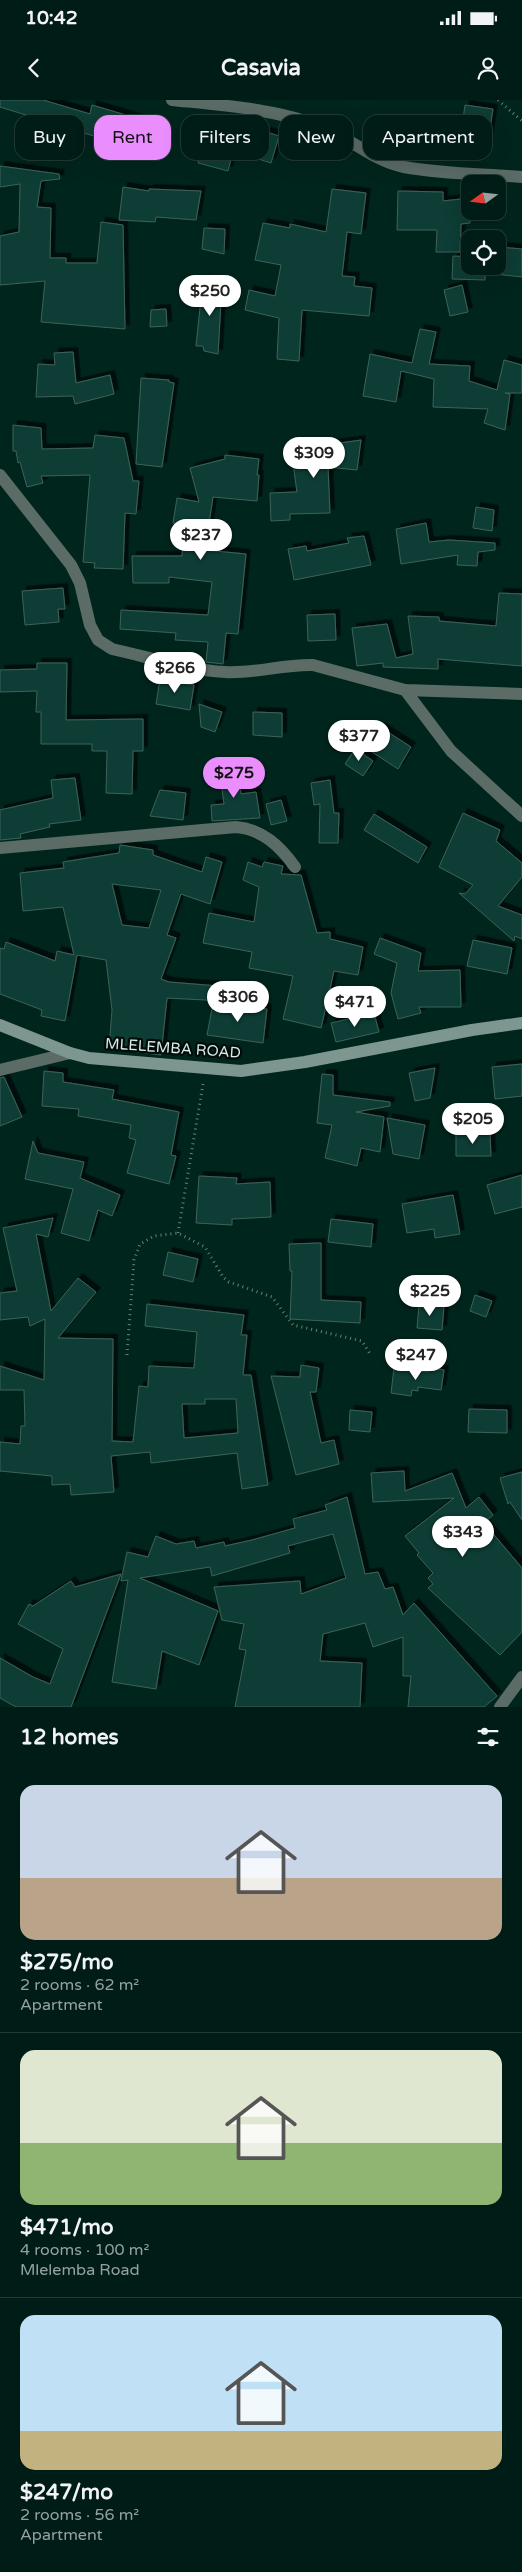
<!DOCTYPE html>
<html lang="en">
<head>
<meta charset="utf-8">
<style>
  :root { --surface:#001c16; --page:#0e2923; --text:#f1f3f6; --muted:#95a1a1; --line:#223a35; --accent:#ea8dfd }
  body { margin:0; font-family:"Varela Round",sans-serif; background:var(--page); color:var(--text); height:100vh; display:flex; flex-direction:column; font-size:19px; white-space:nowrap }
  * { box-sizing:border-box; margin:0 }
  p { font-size:16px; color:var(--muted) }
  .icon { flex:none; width:28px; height:28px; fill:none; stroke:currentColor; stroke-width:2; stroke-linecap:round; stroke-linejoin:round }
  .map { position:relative; height:1607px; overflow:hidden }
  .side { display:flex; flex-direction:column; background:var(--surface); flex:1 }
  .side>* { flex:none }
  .banner { position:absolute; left:15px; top:15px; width:492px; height:45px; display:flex; gap:10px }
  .needle { width:32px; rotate:255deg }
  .fabs { position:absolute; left:461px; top:75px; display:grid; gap:10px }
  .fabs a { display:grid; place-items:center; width:45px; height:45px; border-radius:10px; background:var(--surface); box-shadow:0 5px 20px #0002,0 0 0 1px var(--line); font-size:25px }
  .price { position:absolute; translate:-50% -42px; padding:0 11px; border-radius:18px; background:#fff; color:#222; font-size:16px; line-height:32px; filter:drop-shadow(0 1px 2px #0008) }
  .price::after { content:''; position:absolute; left:50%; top:30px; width:15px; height:11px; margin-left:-8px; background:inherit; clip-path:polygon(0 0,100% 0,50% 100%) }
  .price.selected { background:var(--accent); color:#111 }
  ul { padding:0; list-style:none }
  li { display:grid; align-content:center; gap:10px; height:265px; padding:0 20px }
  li+li { border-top:1px solid var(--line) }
  li span { display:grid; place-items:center; height:155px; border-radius:15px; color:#555 }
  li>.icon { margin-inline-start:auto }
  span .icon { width:90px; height:90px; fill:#fffc; stroke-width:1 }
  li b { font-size:21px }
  h2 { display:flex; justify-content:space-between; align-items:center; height:60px; padding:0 20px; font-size:21px }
  .tag { padding:0 18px; border-radius:15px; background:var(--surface); box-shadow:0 5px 20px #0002,0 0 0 1px var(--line); font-size:18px; line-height:45px }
  .tag.selected { background:var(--accent); color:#111 }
  .status { display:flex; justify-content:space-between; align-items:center; height:35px; padding:0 25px; background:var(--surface); direction:ltr }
  .status svg { height:14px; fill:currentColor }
  header { display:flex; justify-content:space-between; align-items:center; height:65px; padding:0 20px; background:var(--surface); font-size:22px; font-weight:800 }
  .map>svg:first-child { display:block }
  .building { fill:#0d3e35; stroke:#3d6259; fill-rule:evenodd; filter:url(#shadow) }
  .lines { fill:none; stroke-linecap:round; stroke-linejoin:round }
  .path { stroke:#64817b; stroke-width:3; stroke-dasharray:1 4; stroke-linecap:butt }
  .street { stroke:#5b6b66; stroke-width:12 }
  .secondary { stroke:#7d9790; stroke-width:12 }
  .labels { text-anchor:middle; stroke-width:4.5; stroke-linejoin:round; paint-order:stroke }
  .street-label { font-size:15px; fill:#d8ece7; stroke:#010b08 }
</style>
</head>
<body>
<div class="status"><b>10:42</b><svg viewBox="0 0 49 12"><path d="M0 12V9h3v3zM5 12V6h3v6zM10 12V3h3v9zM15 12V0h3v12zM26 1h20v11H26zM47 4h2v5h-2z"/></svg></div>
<header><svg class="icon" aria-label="back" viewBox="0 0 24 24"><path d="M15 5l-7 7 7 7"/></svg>Casavia<svg class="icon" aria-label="person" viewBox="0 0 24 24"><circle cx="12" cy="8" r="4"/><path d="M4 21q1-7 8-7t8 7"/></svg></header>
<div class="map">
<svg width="522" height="1607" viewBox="0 0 522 1607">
  <defs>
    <filter id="shadow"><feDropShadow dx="4.5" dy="-4.5" stdDeviation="0" flood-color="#0009"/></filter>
  </defs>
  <rect width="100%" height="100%" fill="#00251d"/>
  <g class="building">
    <polygon points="0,0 43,0 90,14 92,5 156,24 151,45 111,35 110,41 0,7"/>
    <polygon points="465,5 493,9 486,52 446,45 446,50 423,51 421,28 462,26"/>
    <polygon points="209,22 249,33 251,27 279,36 271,63 233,51 228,71 198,63"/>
    <polygon points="0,66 59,74 60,79 41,81 37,107 51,108 50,158 66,158 66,163 97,163 101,122 123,125 125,229 41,222 45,181 0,185 0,136 19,132 20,84 0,87"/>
    <polygon points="123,87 149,91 149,89 201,91 196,120 156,117 155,122 119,120"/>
    <polygon points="332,89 366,93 361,134 347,132 342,176 355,177 354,186 372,188 369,216 302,210 299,261 277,259 279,218 245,210 249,190 275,196 281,165 255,160 263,123 290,128 290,124 326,132"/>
    <polygon points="398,91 443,92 443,101 470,98 470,123 461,124 460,152 436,152 437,130 397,130"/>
    <polygon points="204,128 225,129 224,154 202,149"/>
    <polygon points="499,147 522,149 522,177 485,173 485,180 452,179 453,156 470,157 470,166 498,166"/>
    <polygon points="203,179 222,184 218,254 204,251 203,246 196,246"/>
    <polygon points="462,185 468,212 450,216 444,190"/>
    <polygon points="166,209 167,226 150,227 151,210"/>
    <polygon points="420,229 436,232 429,264 470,266 469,281 497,290 504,260 522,265 522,293 505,293 510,294 505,330 484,323 488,309 433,307 434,279 401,271 396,302 363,296 370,254 412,263"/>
    <polygon points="73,252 76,283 110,275 114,294 75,304 73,296 36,297 38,264 55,265 54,253"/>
    <polygon points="141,278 169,280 169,282 174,283 162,367 136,364"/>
    <polygon points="13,325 41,328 42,349 93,348 95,335 124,338 133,381 139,381 136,414 125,413 123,469 94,468 95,463 83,462 90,375 41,376 43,383 27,387 20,362 18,363 16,351 13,351"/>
    <polygon points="361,340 357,370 328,367 330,413 290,414 290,420 271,421 270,393 297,392 291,350"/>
    <polygon points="225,355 259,359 257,375 259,375 257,401 213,397 205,450 246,454 238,534 226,533 223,564 206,562 208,542 175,540 176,533 120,529 121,510 208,515 212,482 169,477 169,483 133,483 132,456 182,456 185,425 173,423 177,398 199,402 190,368 225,359"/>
    <polygon points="476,407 494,410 492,431 473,428"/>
    <polygon points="426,423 429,442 449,440 495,443 495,450 478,452 477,466 457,465 458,455 401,464 396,429"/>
    <polygon points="364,436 371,465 294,480 288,449 306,446 307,451 349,443 347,438"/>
    <polygon points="63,488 65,509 58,509 59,522 25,525 22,491"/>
    <polygon points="499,493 522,494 522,566 438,559 438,569 383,567 383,563 357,566 352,528 387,524 396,558 413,554 408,516 439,517 439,521 496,526"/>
    <polygon points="335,514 336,540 308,541 307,515"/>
    <polygon points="37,563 67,563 66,620 143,619 143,651 133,651 132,694 106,693 107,651 92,651 92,644 41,644 41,612 36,612 37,591 0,592 0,570 37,569"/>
    <polygon points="160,579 194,585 190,610 156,604"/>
    <polygon points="199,604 222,612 215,632 201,627"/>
    <polygon points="253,612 282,613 282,637 253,635"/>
    <polygon points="380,627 411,647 398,669 366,648"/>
    <polygon points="355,649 373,661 363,676 345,664"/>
    <polygon points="237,664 241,694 256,692 260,718 212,721 211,705 224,704 219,667"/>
    <polygon points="75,678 81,720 49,724 50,727 20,734 21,738 0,740 0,710 53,698 51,680"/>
    <polygon points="330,680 334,713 339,713 338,743 319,743 320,704 314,705 311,683"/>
    <polygon points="160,690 186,693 183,720 150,716"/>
    <polygon points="281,700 287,721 271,725 266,704"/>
    <polygon points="463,713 500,730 496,741 522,763 522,777 498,806 522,815 522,839 515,836 514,841 459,793 465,794 473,785 439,767"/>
    <polygon points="374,714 427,747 418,763 364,730"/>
    <path d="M120,745L153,750V755L202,772L206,757L222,762L210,804L181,794L167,835L176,838L161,879L169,882L243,888L242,902L167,898L161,955L109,948L112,910L106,860L77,855L65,921L41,916L42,910L0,894V848L4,849L6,842L55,861L57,851L74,855L63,807L23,811L20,773L64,768L63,762L119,753ZM112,784L161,790L149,828L122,825Z"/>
    <polygon points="248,762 262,767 264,762 283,766 281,774 301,775 317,833 330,832 330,839 363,847 358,875 334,871 321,928 283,919 293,876 249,868 252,852 203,843 209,813 254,822 259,787 243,780"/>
    <polygon points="380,838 421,853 418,871 460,870 461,907 419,907 421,913 398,919 391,893 397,863 374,854"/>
    <polygon points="473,840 512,848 507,874 467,866"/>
    <polygon points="213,903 267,909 263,943 207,935"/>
    <polygon points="374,913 379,932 336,942 331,923"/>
    <polygon points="522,964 522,996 495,999 492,967"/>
    <polygon points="435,968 430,998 415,1001 409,973"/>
    <polygon points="44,971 63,973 63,982 114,990 112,999 179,1012 171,1055 176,1056 169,1084 127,1073 136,1040 129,1038 131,1025 78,1016 79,1009 42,1006"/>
    <polygon points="322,974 333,975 333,995 390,1002 390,1006 356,1012 384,1017 380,1052 361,1048 357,1066 325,1058 332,1025 317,1023"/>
    <polygon points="4,977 22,1017 0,1026 0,978"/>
    <polygon points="387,1018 425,1025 419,1059 393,1054"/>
    <polygon points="490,1033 491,1056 456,1056 456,1034"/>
    <polygon points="33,1041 38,1053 84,1062 80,1078 120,1095 112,1116 98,1110 89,1141 61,1133 73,1089 25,1079"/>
    <polygon points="522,1075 522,1107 495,1114 487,1085"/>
    <polygon points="199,1076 237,1078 236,1084 270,1082 271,1117 232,1119 232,1125 196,1123"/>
    <polygon points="453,1095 460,1134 435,1138 434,1129 407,1133 402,1104"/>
    <path d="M53,1118L48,1137L36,1134L51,1211L78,1178L96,1192L58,1238L113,1239L112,1341L133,1342L139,1286L148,1287L149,1266L194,1268L197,1232L145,1226L147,1204L244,1215L241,1235H247L243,1275H251L268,1385L242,1389L237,1353L151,1363L150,1352L111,1356L114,1392L71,1395L70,1384L52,1385V1376L0,1371V1342L20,1344L21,1326H25L24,1290H0V1266L44,1280L45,1219L30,1226L28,1217L0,1220V1193L17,1191L3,1128ZM205,1299H236L238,1333L184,1338L182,1304H205Z"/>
    <polygon points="331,1119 373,1124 371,1147 328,1142"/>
    <polygon points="321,1143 321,1200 361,1202 360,1223 290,1219 292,1171 290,1171 289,1144"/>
    <polygon points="168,1152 198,1159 193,1182 163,1175"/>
    <polygon points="475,1195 492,1201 486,1217 470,1211"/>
    <polygon points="419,1204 444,1206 442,1230 417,1228"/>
    <polygon points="301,1265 319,1268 316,1292 310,1292 321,1343 334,1340 339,1364 296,1375 271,1276 300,1277"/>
    <polygon points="428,1267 444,1270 441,1290 418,1287 418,1291 412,1290 411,1296 391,1293 394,1268 428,1272"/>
    <polygon points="469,1309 507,1310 507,1333 468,1332"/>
    <polygon points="350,1310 372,1312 370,1332 349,1330"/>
    <polygon points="404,1371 405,1391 452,1373 466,1408 479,1397 493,1415 484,1423 522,1468 522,1532 500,1555 428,1488 433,1484 428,1478 433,1473 417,1455 419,1453 405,1436 454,1398 373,1402 371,1373"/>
    <polygon points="522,1372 522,1420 510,1402 508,1404 500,1378"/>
    <polygon points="347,1397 365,1474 378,1472 385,1489 393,1487 403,1515 414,1503 497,1596 484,1607 408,1607 411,1576 403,1576 403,1537 373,1547 365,1523 323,1534 320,1561 362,1563 360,1607 235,1607 246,1550 239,1549 244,1524 222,1520 214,1487 300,1481 301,1494 346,1478 333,1434 288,1446 290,1453 212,1476 210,1467 140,1478 218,1511 199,1565 162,1551 156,1589 112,1582 128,1480 121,1481 127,1452 148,1457 156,1436 176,1444 194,1441 196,1448 224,1442 225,1446 252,1440 295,1428 293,1419 327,1410 325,1405"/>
    <polygon points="121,1474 71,1607 16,1607 0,1598 0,1558 33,1577 50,1584 63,1549 18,1524 29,1504 33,1506 71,1481 75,1487"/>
  </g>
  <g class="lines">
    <g class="path">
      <polyline points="498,0 522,21"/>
      <polyline points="178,1133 203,984"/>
      <polyline points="127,1255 134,1160 140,1144 154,1136 178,1133 205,1147 223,1177 229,1182 272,1197 293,1225 362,1241 370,1254"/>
    </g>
    <g class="street">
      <path d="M172,0C220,5 277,9 322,27C351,38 373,61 404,67C442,74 483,74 522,77"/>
      <path d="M0,375L71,465L80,483L90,525L98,540L112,549C149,557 187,570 225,572C255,574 283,564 313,565L405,590L522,594"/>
      <polyline points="405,590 451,651 522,716"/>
      <path d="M0,748L236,727C262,729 280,746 295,767"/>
      <polyline points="0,970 70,953"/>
      <polyline points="500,1607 522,1577"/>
    </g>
    <polyline class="secondary" points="0,925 70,953 89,958 241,971 305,962 472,930 522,923"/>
  </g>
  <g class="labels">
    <g class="street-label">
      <text transform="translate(173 948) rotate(4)" y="5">MLELEMBA ROAD</text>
    </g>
  </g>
</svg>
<div class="fabs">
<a><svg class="needle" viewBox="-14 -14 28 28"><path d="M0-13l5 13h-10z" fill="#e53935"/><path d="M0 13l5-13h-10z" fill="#95a1a1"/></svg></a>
<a><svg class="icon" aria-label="locate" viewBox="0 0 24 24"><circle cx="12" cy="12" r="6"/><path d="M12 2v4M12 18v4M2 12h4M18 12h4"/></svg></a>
</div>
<b class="price" style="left:210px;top:217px">$250</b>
<b class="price" style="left:314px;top:379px">$309</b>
<b class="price" style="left:201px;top:461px">$237</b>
<b class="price" style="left:175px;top:594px">$266</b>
<b class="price" style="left:359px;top:662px">$377</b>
<b class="price selected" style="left:234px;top:699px">$275</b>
<b class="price" style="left:238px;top:923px">$306</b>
<b class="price" style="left:355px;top:928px">$471</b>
<b class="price" style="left:473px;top:1045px">$205</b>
<b class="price" style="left:430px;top:1217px">$225</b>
<b class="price" style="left:416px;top:1281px">$247</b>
<b class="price" style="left:463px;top:1458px">$343</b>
<div class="banner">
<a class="tag">Buy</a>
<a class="tag selected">Rent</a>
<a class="tag">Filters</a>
<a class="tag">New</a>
<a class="tag">Apartment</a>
</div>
</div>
<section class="side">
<h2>12 homes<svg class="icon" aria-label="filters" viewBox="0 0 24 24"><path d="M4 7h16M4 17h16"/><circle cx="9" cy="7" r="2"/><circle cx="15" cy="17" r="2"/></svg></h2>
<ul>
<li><span style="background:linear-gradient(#c9d6e8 60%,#b9a48a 0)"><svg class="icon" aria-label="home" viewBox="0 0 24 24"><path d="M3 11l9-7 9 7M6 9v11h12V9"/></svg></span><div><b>$275/mo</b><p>2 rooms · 62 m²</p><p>Apartment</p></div></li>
<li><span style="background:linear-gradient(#dfe7d0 60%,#8fb573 0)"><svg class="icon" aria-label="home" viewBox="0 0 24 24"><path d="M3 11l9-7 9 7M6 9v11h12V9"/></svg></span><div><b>$471/mo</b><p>4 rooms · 100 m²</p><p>Mlelemba Road</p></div></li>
<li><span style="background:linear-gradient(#bfe0f5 75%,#c2b280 0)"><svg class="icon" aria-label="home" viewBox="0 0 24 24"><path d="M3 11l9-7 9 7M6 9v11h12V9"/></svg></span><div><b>$247/mo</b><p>2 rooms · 56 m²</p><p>Apartment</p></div></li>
</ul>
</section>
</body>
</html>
